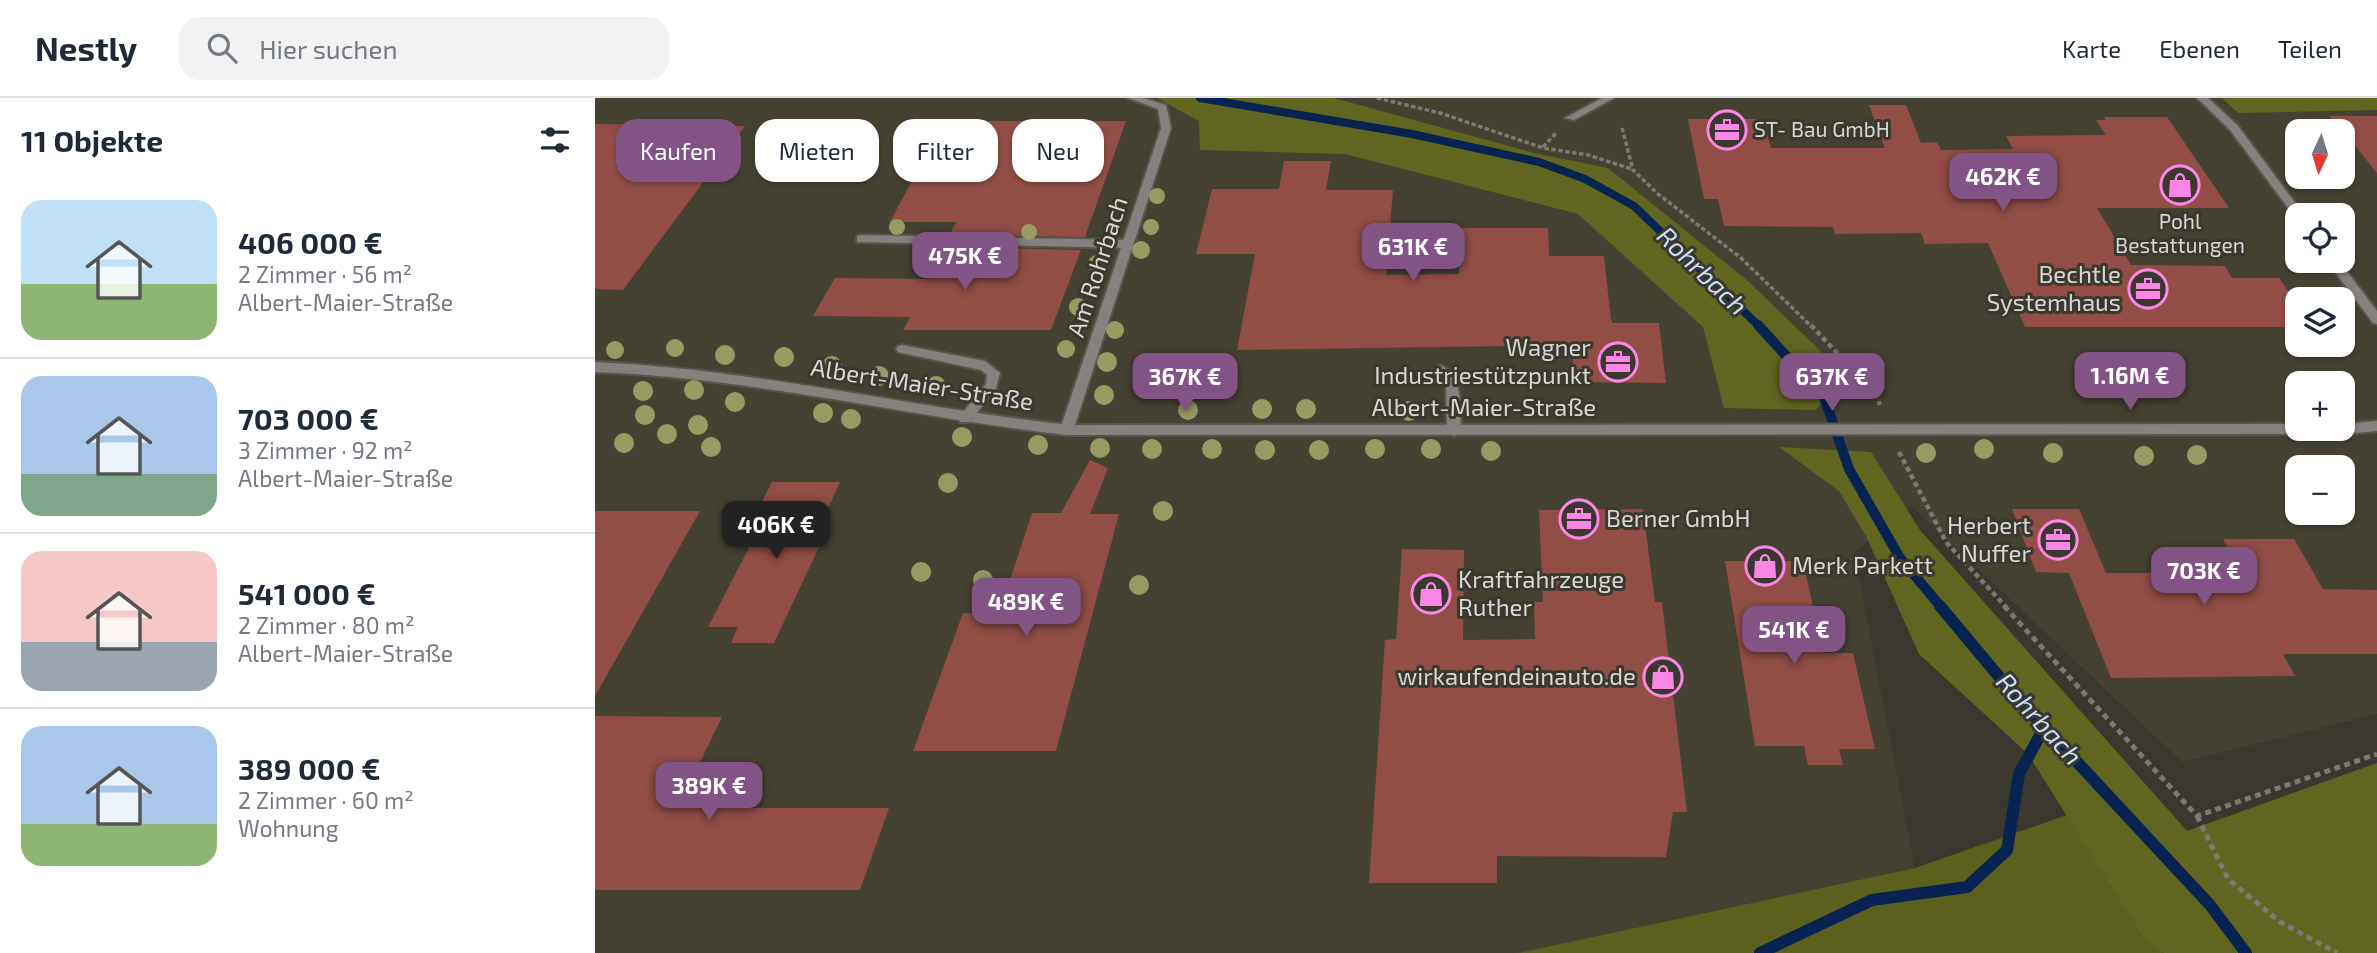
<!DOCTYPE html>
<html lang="de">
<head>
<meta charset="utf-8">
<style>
  :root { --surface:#fff; --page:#f2f2f3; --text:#1f2937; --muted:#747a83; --line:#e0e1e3; --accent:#825385 }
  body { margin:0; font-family:"Exo 2",sans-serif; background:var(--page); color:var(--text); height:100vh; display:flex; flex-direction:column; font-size:26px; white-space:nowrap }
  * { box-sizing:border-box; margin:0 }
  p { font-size:23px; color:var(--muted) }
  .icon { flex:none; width:38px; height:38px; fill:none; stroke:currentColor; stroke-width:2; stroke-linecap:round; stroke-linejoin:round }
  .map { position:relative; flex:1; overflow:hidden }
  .sheet { display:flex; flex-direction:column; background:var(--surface); width:595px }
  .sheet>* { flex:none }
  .hud { position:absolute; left:21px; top:21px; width:665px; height:63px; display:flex; gap:14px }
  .needle { width:46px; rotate:184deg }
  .fabs { position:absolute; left:1690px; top:21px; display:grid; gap:14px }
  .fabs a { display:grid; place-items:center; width:70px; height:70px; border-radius:14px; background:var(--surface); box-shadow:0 2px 5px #0004; font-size:35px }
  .price { position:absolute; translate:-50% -60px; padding:0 16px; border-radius:14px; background:var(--accent); color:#fff; font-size:23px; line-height:46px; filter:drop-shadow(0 2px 4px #0008) }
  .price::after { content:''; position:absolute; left:50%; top:42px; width:21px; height:16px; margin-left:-10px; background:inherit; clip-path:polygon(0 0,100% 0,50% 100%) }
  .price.on { background:#222; color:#fff }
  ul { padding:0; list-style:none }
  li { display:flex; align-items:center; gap:21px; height:175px; padding:0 21px }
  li+li { border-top:2px solid var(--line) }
  li span { display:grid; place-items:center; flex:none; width:196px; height:140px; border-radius:21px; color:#555 }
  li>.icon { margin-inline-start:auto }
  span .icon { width:84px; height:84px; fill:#fffc; stroke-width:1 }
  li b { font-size:30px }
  h2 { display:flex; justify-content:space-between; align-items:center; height:84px; padding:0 21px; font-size:30px }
  .chip { padding:0 24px; border-radius:21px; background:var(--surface); box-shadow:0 2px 5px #0004; font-size:24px; line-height:63px }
  .chip.on { background:var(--accent); color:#fff }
  header { display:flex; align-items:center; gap:42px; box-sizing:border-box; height:98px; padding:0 35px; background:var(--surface); border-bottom:2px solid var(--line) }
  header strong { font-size:33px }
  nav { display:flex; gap:38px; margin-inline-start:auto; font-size:24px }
  .search { width:490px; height:63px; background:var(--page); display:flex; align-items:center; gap:18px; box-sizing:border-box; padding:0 24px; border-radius:21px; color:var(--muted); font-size:26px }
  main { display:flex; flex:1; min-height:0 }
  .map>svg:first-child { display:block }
  .built { fill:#464233; fill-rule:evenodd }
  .green { fill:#5b601d }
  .forest { fill:#606620 }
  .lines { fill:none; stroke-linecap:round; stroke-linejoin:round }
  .stream-far2 { stroke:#072352; stroke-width:8 }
  .stream-far1 { stroke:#072352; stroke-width:10 }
  .stream { stroke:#072352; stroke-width:12 }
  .building { fill:#914d46 }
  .lane-casing { stroke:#57554c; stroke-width:4 }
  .street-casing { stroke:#57554c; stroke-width:4 }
  .path-far2 { stroke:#7b7971; stroke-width:3.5; stroke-dasharray:4.5 2.5; stroke-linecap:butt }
  .path-far1 { stroke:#7b7971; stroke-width:4.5; stroke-dasharray:5 3.5; stroke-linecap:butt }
  .path { stroke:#7b7971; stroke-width:5; stroke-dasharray:6 4.5; stroke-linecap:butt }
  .lane { fill:#86817e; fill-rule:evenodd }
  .street { fill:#86817e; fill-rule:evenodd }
  .tree { fill:#969b61 }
  .labels { text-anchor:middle; stroke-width:6; stroke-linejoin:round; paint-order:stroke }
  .far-poi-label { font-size:21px; fill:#d9d7d2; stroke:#3a382f; text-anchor:start }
  .street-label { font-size:24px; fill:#d9d7d2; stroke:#3a382f }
  .poi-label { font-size:24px; fill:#d9d7d2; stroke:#3a382f; text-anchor:end }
  .water-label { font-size:26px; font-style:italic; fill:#c9ddfd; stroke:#3a382f }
</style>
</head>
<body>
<header>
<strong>Nestly</strong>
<div class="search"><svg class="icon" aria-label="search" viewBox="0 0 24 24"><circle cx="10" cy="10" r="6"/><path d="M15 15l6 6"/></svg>Hier suchen</div>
<nav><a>Karte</a><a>Ebenen</a><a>Teilen</a></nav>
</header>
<main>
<section class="sheet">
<h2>11 Objekte<svg class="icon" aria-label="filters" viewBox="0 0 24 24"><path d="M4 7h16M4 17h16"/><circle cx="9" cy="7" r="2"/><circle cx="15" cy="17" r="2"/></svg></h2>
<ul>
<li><span style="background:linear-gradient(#bfe0f5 60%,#8fb573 0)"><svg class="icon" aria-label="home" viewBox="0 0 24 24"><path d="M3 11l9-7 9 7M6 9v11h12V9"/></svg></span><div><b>406 000 €</b><p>2 Zimmer · 56 m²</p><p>Albert-Maier-Straße</p></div></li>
<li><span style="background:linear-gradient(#a9c7e8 70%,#7fa58c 0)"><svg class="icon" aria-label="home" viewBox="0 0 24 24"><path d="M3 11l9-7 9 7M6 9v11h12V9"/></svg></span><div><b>703 000 €</b><p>3 Zimmer · 92 m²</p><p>Albert-Maier-Straße</p></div></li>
<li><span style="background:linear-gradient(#f6c9c9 65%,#9aa5b1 0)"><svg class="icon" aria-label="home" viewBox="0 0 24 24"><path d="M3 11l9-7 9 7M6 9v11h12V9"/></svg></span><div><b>541 000 €</b><p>2 Zimmer · 80 m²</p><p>Albert-Maier-Straße</p></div></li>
<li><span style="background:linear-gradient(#a9c7e8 70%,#8fb573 0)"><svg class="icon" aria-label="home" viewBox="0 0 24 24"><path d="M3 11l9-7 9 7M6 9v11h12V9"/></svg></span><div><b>389 000 €</b><p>2 Zimmer · 60 m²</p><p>Wohnung</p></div></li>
</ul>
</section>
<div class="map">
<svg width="1782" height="855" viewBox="0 0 1782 855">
  <rect width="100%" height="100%" fill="#3a382f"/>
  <path class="built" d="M0,0H1782V616L1587,664L1317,408L1259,454L1320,770L923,855H0ZM1703,33H1748V79H1703ZM1703,117H1748V163H1703ZM1703,201H1748V247H1703ZM1703,285H1748V331H1703ZM1703,369H1748V415H1703Z"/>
  <polygon class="green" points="1472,717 1549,841 1568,855 923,855 1320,770"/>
  <g class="forest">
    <polygon points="562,0 739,0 939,55 1013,70 1154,184 1267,293 1235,297 1220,312 1129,310 1108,229 983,116 750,56 605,52 604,23"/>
    <polygon points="1627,0 1782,0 1782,12 1643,15"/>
    <polygon points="1184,349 1276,354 1325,432 1592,733 1782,665 1782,855 1568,855 1549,841 1433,656 1324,556 1271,438 1244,393"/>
  </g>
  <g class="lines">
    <polyline class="stream-far2" points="605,0 817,36 944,64 990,81 1039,108 1165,229"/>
    <polyline class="stream-far1" points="1163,227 1229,299 1254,371 1305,460 1346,509"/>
    <g class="stream">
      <polyline points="1345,508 1416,593 1615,807 1651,855"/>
      <polyline points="1165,855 1277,802 1372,789 1412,752 1424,676 1450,628"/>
    </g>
  </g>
  <g class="building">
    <polygon points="1274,7 1311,7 1326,45 1342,44 1346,52 1418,51 1411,38 1511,37 1501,22 1511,22 1509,19 1572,19 1634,110 1502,110 1536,167 1630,168 1637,180 1684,180 1703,207 1703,229 1430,229 1393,145 1330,146 1326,135 1240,136 1238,129 1129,128 1123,101 1109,101 1093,21 1168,21 1176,50 1290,50"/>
    <polygon points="1734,18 1782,18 1782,75 1748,33"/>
    <polygon points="349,23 531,23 490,139 355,136 361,124 295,124"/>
    <polygon points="0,26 150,28 28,192 0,191"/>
    <polygon points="689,63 736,63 731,92 798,92 791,177 864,176 865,130 953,130 954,158 1009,158 1016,222 1018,225 1064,225 1071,285 979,284 977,247 642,252 660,156 601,156 617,91 684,91"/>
    <polygon points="349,149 486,152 456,232 308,232 315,219 218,218 240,180 334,181"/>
    <polygon points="495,362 513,370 495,416 524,416 461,653 318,653 368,515 404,515 437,415 466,415"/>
    <polygon points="177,384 245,384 224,430 233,430 179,545 136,545 143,529 113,529 171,417 160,417"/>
    <polygon points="1048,411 1060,504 1067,504 1092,714 1078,714 1071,759 902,758 902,785 774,785 790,542 801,541 807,451 869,452 868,542 940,541 939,504 948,504 944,412"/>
    <polygon points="1417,411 1484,411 1511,475 1646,475 1628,441 1699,441 1728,491 1782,492 1782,556 1688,556 1700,578 1516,580 1474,475 1441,474"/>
    <polygon points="0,413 105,413 0,598"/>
    <polygon points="1130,463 1208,463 1228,555 1258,555 1280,651 1244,651 1248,667 1213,667 1209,648 1160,648"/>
    <polygon points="0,618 127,619 83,710 294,710 265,792 0,792"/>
  </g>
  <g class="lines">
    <g class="lane-casing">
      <g id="lane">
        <polygon points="266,137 532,142 538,146 532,150 262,144 262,138"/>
        <polygon points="307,247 390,263 405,275 401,290 375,324 365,324 364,321 365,318 391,286 392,277 386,272 303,254 301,251 303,248"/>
        <path d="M845,267C870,278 864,310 866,333L859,338L852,333L851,285L839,272Z"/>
      </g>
    </g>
    <g class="street-casing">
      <g id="street">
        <path d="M533,0H548L571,7L576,30L480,327L1703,326V331H1748V326L1782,323V333L1750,336L472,337C314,319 160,280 0,274V264C159,271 310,309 467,326L566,30L563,11Z"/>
        <polygon points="1007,0 1019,0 979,22 970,20"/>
        <polygon points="1602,0 1613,0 1643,28 1709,117 1700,119 1635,32"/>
        <polygon points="1732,163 1744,163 1782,213 1782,226 1778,225"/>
      </g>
    </g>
    <g class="path-far2">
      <polyline points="782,0 845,15 948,50 993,57 1037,71"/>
      <polyline points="1027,30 1038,72 1063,96 1146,160 1217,229"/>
      <polyline points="948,49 961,35"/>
    </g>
    <g class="path-far1">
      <polyline points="1216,227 1281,297 1285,307"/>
      <polyline points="1304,354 1351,444 1411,509"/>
    </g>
    <g class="path">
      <polyline points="1409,508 1602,718 1782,656"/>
      <polyline points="1602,718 1633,781 1685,824 1742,855"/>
    </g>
    <use href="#lane" class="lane"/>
    <use href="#street" class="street"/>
  </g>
  <g class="tree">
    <circle cx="562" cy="98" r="8"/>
    <circle cx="302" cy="129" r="8"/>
    <circle cx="556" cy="129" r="8"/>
    <circle cx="434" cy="134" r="8"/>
    <circle cx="546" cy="152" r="9"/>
    <circle cx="502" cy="166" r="9"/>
    <circle cx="483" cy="209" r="9"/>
    <circle cx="520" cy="232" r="9"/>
    <circle cx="80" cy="250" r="9"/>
    <circle cx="471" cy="251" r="9"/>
    <circle cx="20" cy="252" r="9"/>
    <circle cx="130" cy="257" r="10"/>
    <circle cx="189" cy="259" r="10"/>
    <circle cx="512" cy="264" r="10"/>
    <circle cx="237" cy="268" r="10"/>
    <circle cx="284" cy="278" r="10"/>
    <circle cx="341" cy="288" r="10"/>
    <circle cx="99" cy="292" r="10"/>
    <circle cx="48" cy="293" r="10"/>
    <circle cx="509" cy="297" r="10"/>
    <circle cx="140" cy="304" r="10"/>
    <circle cx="667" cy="311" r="10"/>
    <circle cx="711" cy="311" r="10"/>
    <circle cx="593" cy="312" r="10"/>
    <circle cx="814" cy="313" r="10"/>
    <circle cx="228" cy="315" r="10"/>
    <circle cx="50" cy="317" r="10"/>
    <circle cx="256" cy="321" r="10"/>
    <circle cx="103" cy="327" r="10"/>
    <circle cx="72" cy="336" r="10"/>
    <circle cx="367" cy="339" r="10"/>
    <circle cx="29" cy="345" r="10"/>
    <circle cx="443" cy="347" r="10"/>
    <circle cx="116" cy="349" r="10"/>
    <circle cx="505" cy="350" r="10"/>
    <circle cx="557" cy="351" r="10"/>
    <circle cx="617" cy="351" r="10"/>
    <circle cx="780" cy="351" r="10"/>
    <circle cx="836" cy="351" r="10"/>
    <circle cx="1389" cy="351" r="10"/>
    <circle cx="670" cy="352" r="10"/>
    <circle cx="724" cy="352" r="10"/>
    <circle cx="896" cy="353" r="10"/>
    <circle cx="1331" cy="355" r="10"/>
    <circle cx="1458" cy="355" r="10"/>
    <circle cx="1602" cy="357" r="10"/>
    <circle cx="1549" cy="358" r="10"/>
    <circle cx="353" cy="385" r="10"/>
    <circle cx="568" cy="413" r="10"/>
    <circle cx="326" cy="474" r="10"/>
    <circle cx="388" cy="482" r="10"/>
    <circle cx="544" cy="487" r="10"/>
  </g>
  <defs>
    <g id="office-ring" transform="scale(2.0125)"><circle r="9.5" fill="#3a382f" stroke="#fb86e5" stroke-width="1.5"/><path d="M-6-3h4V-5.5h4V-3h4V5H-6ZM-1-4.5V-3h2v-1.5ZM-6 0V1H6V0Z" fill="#fb86e5"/></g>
    <g id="shop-ring" transform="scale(2.0125)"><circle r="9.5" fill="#3a382f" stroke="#fb86e5" stroke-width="1.5"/><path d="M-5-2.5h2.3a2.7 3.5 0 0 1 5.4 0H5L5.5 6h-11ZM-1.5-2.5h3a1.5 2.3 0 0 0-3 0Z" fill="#fb86e5"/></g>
  </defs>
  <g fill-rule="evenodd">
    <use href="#office-ring" x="1132" y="32"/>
    <use href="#shop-ring" x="1585" y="87"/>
    <use href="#office-ring" x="1553" y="191"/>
    <use href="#office-ring" x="1023" y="264"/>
    <use href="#office-ring" x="984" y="421"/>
    <use href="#office-ring" x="1463" y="442"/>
    <use href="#shop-ring" x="1170" y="468"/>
    <use href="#shop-ring" x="836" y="496"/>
    <use href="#shop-ring" x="1068" y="579"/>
  </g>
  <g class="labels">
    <g class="far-poi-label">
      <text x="1159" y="39">ST- Bau GmbH</text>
      <text x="1585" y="131" text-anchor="middle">Pohl<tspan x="1585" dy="24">Bestattungen</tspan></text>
    </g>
    <g class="street-label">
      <text transform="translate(503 169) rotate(-72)" y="8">Am Rohrbach</text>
      <text transform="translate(327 287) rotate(9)" y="8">Albert-Maier-Straße</text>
      <text x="889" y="318">Albert-Maier-Straße</text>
    </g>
    <g class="poi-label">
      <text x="1526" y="185">Bechtle<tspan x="1526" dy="28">Systemhaus</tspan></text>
      <text x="996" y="258">Wagner<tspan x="996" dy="28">Industriestützpunkt</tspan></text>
      <text x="1011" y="429" text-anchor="start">Berner GmbH</text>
      <text x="1436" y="436">Herbert<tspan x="1436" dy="28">Nuffer</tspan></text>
      <text x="1197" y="476" text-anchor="start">Merk Parkett</text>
      <text x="863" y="490" text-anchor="start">Kraftfahrzeuge<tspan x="863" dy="28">Ruther</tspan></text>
      <text x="1041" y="587">wirkaufendeinauto.de</text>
    </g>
    <g class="water-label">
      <text transform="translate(1107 173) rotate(44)" y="9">Rohrbach</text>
      <text transform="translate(1444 621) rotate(48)" y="9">Rohrbach</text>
    </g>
  </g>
</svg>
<div class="fabs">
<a><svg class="needle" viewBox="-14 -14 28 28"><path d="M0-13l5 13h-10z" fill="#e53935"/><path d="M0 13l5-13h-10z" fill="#747a83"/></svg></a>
<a><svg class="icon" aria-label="locate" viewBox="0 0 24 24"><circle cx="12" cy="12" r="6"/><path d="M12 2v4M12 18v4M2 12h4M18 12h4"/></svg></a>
<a><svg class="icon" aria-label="layers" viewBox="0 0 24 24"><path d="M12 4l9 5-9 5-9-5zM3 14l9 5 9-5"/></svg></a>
<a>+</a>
<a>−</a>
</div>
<b class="price" style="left:1408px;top:115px">462K €</b>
<b class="price" style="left:818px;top:185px">631K €</b>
<b class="price" style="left:370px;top:194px">475K €</b>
<b class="price" style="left:1535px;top:314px">1.16M €</b>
<b class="price" style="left:590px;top:315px">367K €</b>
<b class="price" style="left:1237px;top:315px">637K €</b>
<b class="price on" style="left:181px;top:463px">406K €</b>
<b class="price" style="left:1609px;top:509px">703K €</b>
<b class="price" style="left:431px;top:540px">489K €</b>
<b class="price" style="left:1199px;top:568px">541K €</b>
<b class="price" style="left:114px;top:724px">389K €</b>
<div class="hud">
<a class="chip on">Kaufen</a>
<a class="chip">Mieten</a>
<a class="chip">Filter</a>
<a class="chip">Neu</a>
</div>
</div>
</main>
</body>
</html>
